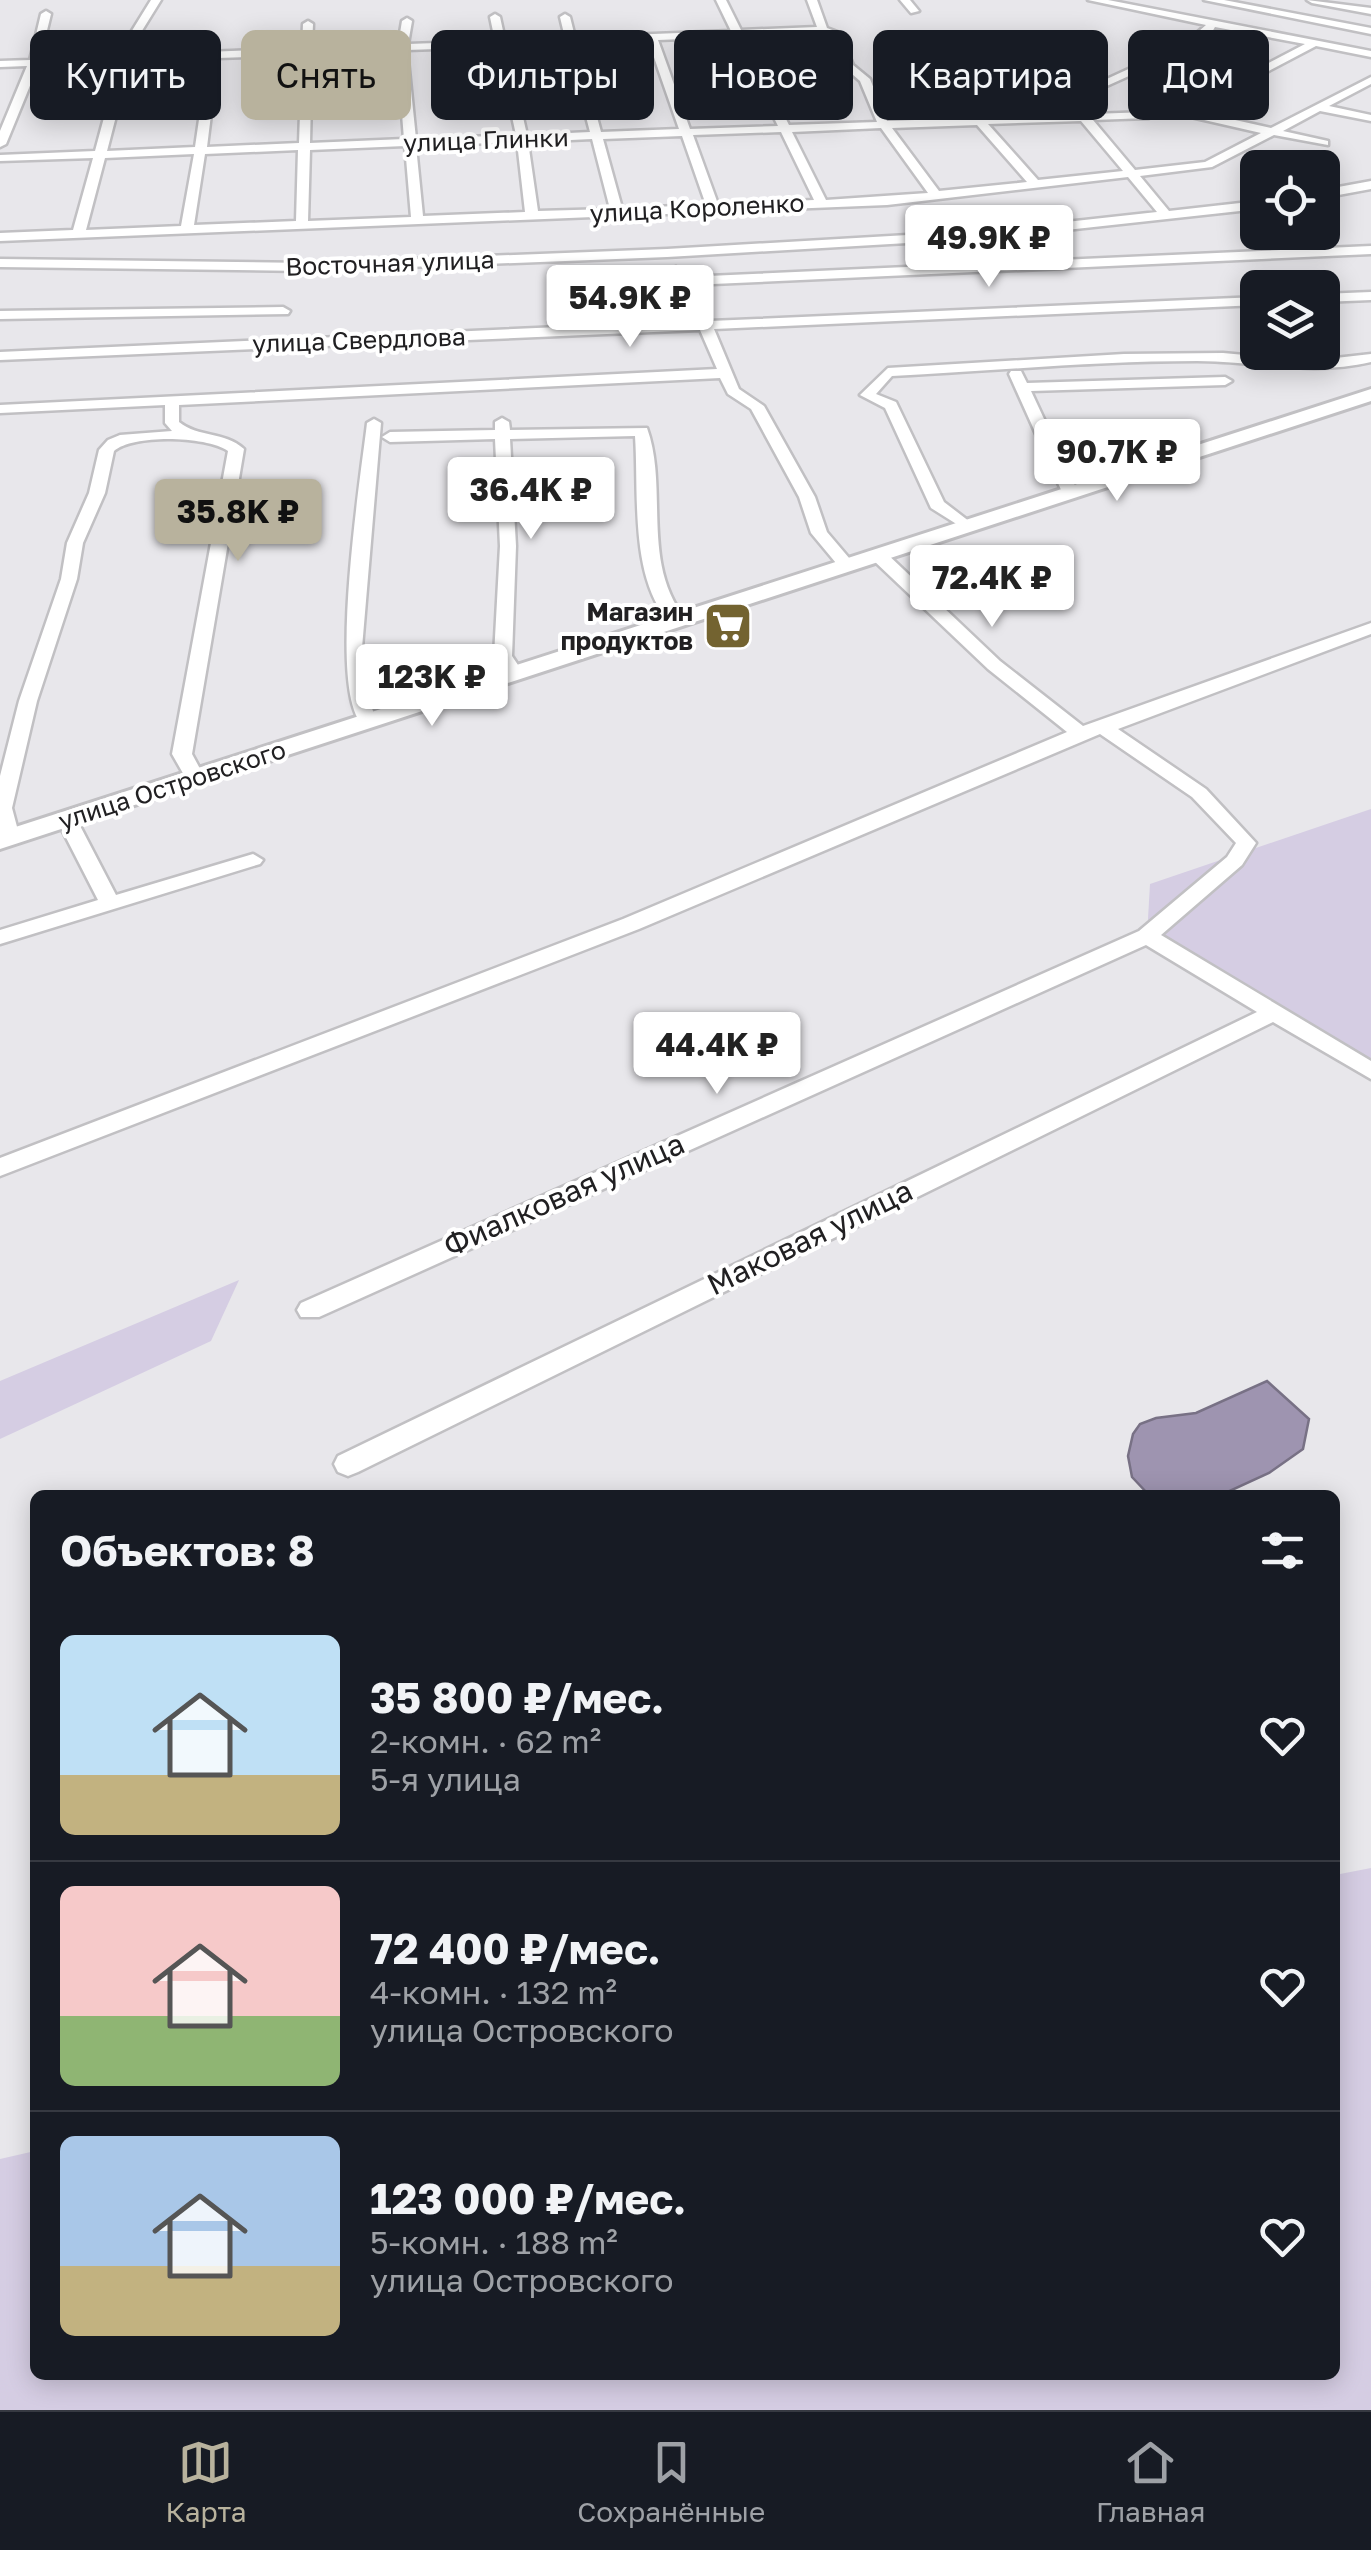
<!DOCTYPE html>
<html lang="ru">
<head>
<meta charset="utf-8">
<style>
  :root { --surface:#171b24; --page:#20242c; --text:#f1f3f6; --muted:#9ea1a6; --line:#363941; --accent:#b8b29d }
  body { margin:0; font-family:"Golos Text",sans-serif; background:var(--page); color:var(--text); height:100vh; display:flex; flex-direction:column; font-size:38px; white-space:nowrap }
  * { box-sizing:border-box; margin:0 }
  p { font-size:32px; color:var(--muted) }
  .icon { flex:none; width:55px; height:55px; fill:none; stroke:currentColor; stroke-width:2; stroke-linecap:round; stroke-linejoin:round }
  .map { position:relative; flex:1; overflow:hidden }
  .side { position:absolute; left:30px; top:1490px; width:1310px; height:890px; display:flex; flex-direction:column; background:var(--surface); border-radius:15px; box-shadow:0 5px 25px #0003 }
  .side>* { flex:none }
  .banner { position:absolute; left:30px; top:30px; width:1312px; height:90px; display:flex; gap:20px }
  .buttons { position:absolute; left:1240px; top:150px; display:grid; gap:20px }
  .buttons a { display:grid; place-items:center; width:100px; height:100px; border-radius:15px; background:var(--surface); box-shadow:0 5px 25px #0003; font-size:50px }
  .price { position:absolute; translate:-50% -85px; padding:0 22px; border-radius:10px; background:#fff; color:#222; font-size:32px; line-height:65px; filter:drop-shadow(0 2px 5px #0008) }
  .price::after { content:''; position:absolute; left:50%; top:60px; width:30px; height:22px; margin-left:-15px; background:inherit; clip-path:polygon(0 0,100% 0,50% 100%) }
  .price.on { background:var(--accent); color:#111 }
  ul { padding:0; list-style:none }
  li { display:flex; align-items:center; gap:30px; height:250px; padding:0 30px }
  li+li { border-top:2px solid var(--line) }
  li span { display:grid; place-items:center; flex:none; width:280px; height:200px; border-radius:15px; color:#555 }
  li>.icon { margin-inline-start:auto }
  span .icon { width:120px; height:120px; fill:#fffc; stroke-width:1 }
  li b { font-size:42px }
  h2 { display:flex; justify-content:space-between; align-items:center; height:120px; padding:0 30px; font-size:42px }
  .pill { padding:0 35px; border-radius:15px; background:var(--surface); box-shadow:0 5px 25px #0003; font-size:35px; line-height:90px }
  .pill.on { background:var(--accent); color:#111 }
  .dock { display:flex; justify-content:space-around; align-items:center; height:140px; border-top:2px solid var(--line); background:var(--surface); font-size:28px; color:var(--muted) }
  .dock a { display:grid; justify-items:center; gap:5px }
  .dock .on { color:var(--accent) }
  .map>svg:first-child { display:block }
  .green { fill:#d5cde3 }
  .water { fill:#9e94b0; stroke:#787185; stroke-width:2.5 }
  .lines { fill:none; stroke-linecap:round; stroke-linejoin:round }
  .street-casing { stroke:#c1c0c3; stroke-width:5 }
  .secondary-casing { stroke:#c1c0c3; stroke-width:6 }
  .street { fill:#fff; fill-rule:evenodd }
  .secondary { fill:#fff; fill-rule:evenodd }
  .labels { text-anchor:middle; stroke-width:8; stroke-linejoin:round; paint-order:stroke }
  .far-street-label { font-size:25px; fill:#212022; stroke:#fff }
  .far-poi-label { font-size:25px; font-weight:bold; fill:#212022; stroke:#fff; text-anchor:end }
  .street-label { font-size:30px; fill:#212022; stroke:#fff }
</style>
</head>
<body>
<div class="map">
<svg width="1371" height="2410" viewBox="0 0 1371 2410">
  <rect width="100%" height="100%" fill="#e8e7eb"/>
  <g class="green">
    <polygon points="1371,809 1371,1067 1147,936 1150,884"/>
    <polygon points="239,1280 211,1341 0,1439 0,1381"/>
    <polygon points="1371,1868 1371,2410 0,2410 0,2159 35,2151 35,2375 1335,2375 1335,1875"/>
  </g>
  <polygon class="water" points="1267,1381 1309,1419 1303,1449 1269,1473 1221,1495 1149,1495 1132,1477 1128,1456 1133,1434 1140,1424 1156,1418 1196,1413"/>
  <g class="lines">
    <g class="street-casing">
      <g id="street">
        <path d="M151,0H161L135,42L132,55L302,48L303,24L308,21L313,24L312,48L398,45L402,21L407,18L412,21L408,44L495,41L490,17L495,14L500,17L505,40L565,38L560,17L565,14L570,17L575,37L731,31L716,0H726L741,30L817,27L807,0H817L827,28L840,33L853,65L870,79L887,121L971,118L939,64L944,61L983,118L1148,112L1196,101L1305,44L1215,27L1209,37L1193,47L1089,94L1085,89L1185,43L1206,25L1088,0H1108L1371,51V57L1316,46L1204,105L1186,109L1271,128L1371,77V84L1329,106L1371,115V121L1320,111L1283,131L1328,141V145L1274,135L1212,167L1140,176L1169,211L1258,201V209L993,238L667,257L307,271L0,267V259L307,263L667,249L993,230L1157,212L1128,177L887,205L0,241V233L73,230L93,158L0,161V155L95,151L119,62L38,66L6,144L0,147V131L27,66L0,67V61L30,60L41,14L46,11L51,14L40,59L121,56L125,42ZM822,33L830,36L844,67L860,81L877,122L789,125L744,36ZM734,37L778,126L690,129L658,40ZM648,40L679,129L601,132L577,43ZM567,44L590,132L527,135L507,46ZM497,47L516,135L416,139L407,50ZM397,51L404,139L310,143L312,54ZM302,55L299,143L207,147L218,58ZM208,58L195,147L107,151L130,62ZM1173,112L1178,114L1261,133L1205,162L1135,170L1093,120L1148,118ZM1081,121L1123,171L1038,180L988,124ZM977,125L1027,182L939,191L892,128ZM881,128L928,193L826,200L792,132ZM781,132L814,200L718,204L693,135ZM682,136L706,205L622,208L603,139ZM592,139L610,209L538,211L528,142ZM517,142L525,212L423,216L416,146ZM405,146L411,217L308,221L310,150ZM298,150L296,221L194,225L205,154ZM194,154L181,226L86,230L105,158Z"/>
        <polygon points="900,0 910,0 919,11 911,13"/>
        <polygon points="1204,0 1224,0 1371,28 1371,34"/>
        <polygon points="1307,0 1371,8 1371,14 1312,3"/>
        <polygon points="1371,181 1371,189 1322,198 1322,190"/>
        <path d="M1371,246V254L690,285L710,321L1258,297V305L714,329L739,389L764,406L815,497L827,532L855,565L847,570L841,569L811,533L799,497L751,409L728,394L720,378L179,405V422C199,438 224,431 244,449L192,754L205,778L195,784L188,782L172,754L228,451C207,436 133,434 114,451L105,493L83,543L77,579L37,701L12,808L20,838L10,844L0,838V776L19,701L61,579L67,543L89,493L99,450L108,440L120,435L172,431L165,423V405L0,413V405L717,369L700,330L0,360V352L696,321L677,286L605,289L598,285L605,281L673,278L669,271L676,267L686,277Z"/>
        <polygon points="1371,292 1371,300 1322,302 1322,294"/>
        <polygon points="283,307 290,311 288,314 0,319 0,311"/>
        <path d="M1223,353L1309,361L1371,354V362C1313,376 1256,361 1197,361C1095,361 994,371 892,376L876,394L896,402L944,502L974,525L966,530L931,508L885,408L860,395L888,368L1124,354Z"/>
        <polygon points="1011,371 1021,371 1027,383 1225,377 1232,381 1225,385 1031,391 1078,492 1070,497 1062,492 1009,374"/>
        <path d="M502,418L509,422L510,430L647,428C669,489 640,562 686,620L683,624H671C629,579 639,494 635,436L510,439L516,546L512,656L524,674L515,679L509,678L494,656L500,546L495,439L390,442L382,437L390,432L495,430V422Z"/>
        <path d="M374,419L381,423L362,648L365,689L377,722L368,728C323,712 362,469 367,423Z"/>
        <polygon points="872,551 884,551 1000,661 1083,726 1371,623 1371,634 1118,729 1206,789 1256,843 1242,865 1161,935 1371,1061 1371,1079 1273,1022 358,1472 348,1476 338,1472 334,1464 338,1456 1257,1012 1146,945 319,1317 301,1317 297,1310 301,1303 1139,931 1227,857 1236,843 1192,797 1100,734 639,929 0,1176 0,1158 623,919 1067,732 988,669 872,559"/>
        <polygon points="67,814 77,820 116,895 253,854 263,860 260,864 0,944 0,930 98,900 57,820"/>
      </g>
    </g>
    <g class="secondary-casing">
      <polygon id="secondary" points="1371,389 1371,401 0,849 0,832"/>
    </g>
    <use href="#street" class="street"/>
    <use href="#secondary" class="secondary"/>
  </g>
  <defs>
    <g id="supermarket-square" transform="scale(2.5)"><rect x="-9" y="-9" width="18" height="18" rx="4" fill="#736330" stroke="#fff"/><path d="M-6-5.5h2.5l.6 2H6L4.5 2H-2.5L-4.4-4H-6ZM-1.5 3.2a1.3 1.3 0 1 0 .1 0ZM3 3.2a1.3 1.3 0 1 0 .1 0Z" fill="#fff"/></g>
  </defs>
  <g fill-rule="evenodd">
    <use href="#supermarket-square" x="728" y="626"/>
  </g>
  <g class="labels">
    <g class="far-street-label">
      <text transform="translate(486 140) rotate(-2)" y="9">улица Глинки</text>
      <text transform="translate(697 208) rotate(-3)" y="9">улица Короленко</text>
      <text transform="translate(390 263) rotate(-2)" y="9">Восточная улица</text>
      <text transform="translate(359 340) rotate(-2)" y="9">улица Свердлова</text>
      <text transform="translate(172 785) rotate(-18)" y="9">улица Островского</text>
    </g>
    <g class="far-poi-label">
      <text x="693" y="621">Магазин<tspan x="693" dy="29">продуктов</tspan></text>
    </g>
    <g class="street-label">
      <text transform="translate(564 1195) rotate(-24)" y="10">Фиалковая улица</text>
      <text transform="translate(810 1238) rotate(-26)" y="10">Маковая улица</text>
    </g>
  </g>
</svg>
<div class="buttons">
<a><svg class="icon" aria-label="locate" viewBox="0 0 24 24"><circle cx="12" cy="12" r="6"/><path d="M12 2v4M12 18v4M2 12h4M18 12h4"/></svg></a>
<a><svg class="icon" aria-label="layers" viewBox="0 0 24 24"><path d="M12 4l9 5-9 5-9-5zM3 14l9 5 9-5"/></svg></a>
</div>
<b class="price" style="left:989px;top:290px">49.9K ₽</b>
<b class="price" style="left:630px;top:350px">54.9K ₽</b>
<b class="price" style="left:1117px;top:504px">90.7K ₽</b>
<b class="price" style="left:531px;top:542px">36.4K ₽</b>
<b class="price on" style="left:238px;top:564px">35.8K ₽</b>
<b class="price" style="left:992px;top:630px">72.4K ₽</b>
<b class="price" style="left:432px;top:729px">123K ₽</b>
<b class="price" style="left:717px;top:1097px">44.4K ₽</b>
<div class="banner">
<a class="pill">Купить</a>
<a class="pill on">Снять</a>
<a class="pill">Фильтры</a>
<a class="pill">Новое</a>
<a class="pill">Квартира</a>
<a class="pill">Дом</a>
</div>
<section class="side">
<h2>Объектов: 8<svg class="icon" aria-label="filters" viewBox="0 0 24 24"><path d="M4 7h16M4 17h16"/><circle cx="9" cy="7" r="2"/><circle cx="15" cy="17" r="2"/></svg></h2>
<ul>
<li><span style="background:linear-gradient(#bfe0f5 70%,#c2b280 0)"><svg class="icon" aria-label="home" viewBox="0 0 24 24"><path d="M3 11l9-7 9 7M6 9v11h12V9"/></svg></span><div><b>35 800 ₽/мес.</b><p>2-комн. · 62 m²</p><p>5-я улица</p></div><svg class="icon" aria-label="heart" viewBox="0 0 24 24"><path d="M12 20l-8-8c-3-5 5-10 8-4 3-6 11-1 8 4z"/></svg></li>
<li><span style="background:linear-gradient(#f6c9c9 65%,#8fb573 0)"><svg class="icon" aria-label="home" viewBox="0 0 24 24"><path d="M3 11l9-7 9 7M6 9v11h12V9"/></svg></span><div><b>72 400 ₽/мес.</b><p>4-комн. · 132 m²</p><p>улица Островского</p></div><svg class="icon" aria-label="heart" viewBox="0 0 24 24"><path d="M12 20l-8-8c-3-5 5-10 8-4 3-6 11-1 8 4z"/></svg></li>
<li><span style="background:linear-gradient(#a9c7e8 65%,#c2b280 0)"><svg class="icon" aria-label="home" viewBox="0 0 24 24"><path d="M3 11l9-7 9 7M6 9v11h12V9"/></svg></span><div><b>123 000 ₽/мес.</b><p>5-комн. · 188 m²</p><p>улица Островского</p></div><svg class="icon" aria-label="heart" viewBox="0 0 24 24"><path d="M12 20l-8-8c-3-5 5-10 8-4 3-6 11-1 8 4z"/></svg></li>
</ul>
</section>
</div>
<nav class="dock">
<a class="on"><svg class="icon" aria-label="map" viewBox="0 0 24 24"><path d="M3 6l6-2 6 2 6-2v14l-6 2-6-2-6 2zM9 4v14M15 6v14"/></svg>Карта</a>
<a><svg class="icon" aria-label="saved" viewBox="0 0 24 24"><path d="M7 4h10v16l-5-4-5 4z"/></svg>Сохранённые</a>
<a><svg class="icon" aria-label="home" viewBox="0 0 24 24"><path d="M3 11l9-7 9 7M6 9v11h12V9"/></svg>Главная</a>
</nav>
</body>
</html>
